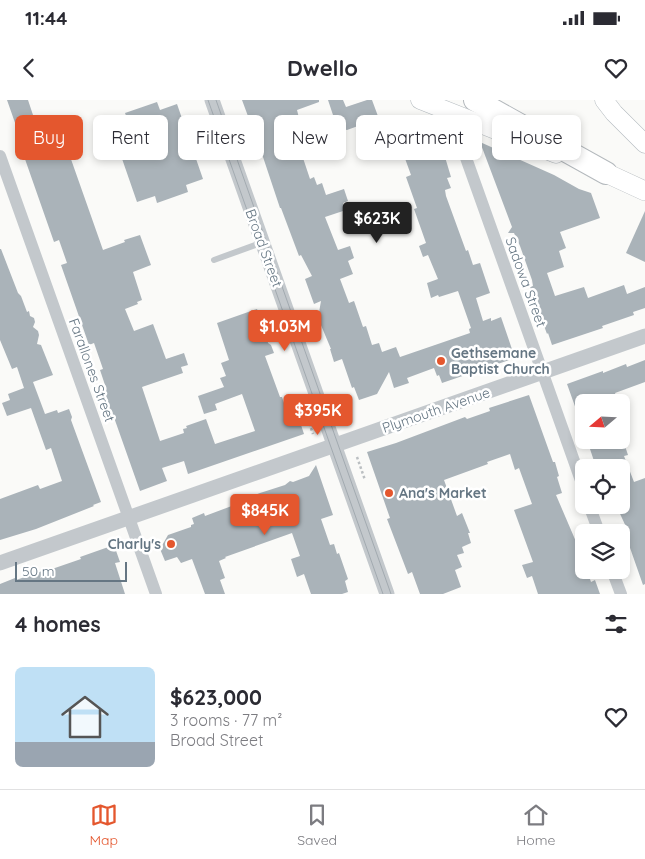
<!DOCTYPE html>
<html lang="en">
<head>
<meta charset="utf-8">
<style>
  :root { --surface:#fff; --page:#f7f7f7; --text:#2b2b33; --muted:#7c7c81; --line:#e1e1e2; --accent:#e4572e }
  body { margin:0; font-family:Quicksand,sans-serif; background:var(--page); color:var(--text); height:100vh; display:flex; flex-direction:column; font-size:19px; white-space:nowrap }
  * { box-sizing:border-box; margin:0 }
  p { font-size:16px; color:var(--muted) }
  .icon { flex:none; width:28px; height:28px; fill:none; stroke:currentColor; stroke-width:2; stroke-linecap:round; stroke-linejoin:round }
  .map { position:relative; height:494px; overflow:hidden }
  .side { display:flex; flex-direction:column; background:var(--surface); flex:1 }
  .side>* { flex:none }
  .banner { position:absolute; left:15px; top:15px; width:615px; height:45px; display:flex; gap:10px }
  .needle { width:32px; rotate:251deg }
  .tools { position:absolute; left:575px; top:294px; display:grid; gap:10px }
  .tools a { display:grid; place-items:center; width:55px; height:55px; border-radius:8px; background:var(--surface); box-shadow:0 2px 8px #0003; font-size:25px }
  .scale { position:absolute; left:15px; bottom:12px; width:112px; box-sizing:border-box; padding-left:5px; border:2px solid #657683; border-top:0; font-size:14px; line-height:18px; white-space:nowrap; color:#657683; -webkit-text-stroke:4px #fff; paint-order:stroke }
  .price { position:absolute; translate:-50% -42px; padding:0 11px; border-radius:5px; background:var(--accent); color:#fff; font-size:16px; line-height:32px; filter:drop-shadow(0 1px 2px #0008) }
  .price::after { content:''; position:absolute; left:50%; top:30px; width:15px; height:11px; margin-left:-8px; background:inherit; clip-path:polygon(0 0,100% 0,50% 100%) }
  .price.active { background:#222; color:#fff }
  ul { padding:0; list-style:none }
  li { display:flex; align-items:center; gap:15px; height:125px; padding:0 15px }
  li+li { border-top:1px solid var(--line) }
  li span { display:grid; place-items:center; flex:none; width:140px; height:100px; border-radius:8px; color:#555 }
  li>.icon { margin-inline-start:auto }
  span .icon { width:60px; height:60px; fill:#fffc; stroke-width:1 }
  li b { font-size:21px }
  h2 { display:flex; justify-content:space-between; align-items:center; height:60px; padding:0 15px; font-size:21px }
  .pill { padding:0 18px; border-radius:8px; background:var(--surface); box-shadow:0 2px 8px #0003; font-size:18px; line-height:45px }
  .pill.active { background:var(--accent); color:#fff }
  .status { display:flex; justify-content:space-between; align-items:center; height:35px; padding:0 25px; background:var(--surface); direction:ltr }
  .status svg { height:14px; fill:currentColor }
  header { display:flex; justify-content:space-between; align-items:center; height:65px; padding:0 15px; background:var(--surface); font-size:22px; font-weight:700 }
  .tab-bar { display:flex; justify-content:space-around; align-items:center; height:70px; border-top:1px solid var(--line); background:var(--surface); font-size:14px; color:var(--muted) }
  .tab-bar a { display:grid; justify-items:center; gap:2px }
  .tab-bar .active { color:var(--accent) }
  .map>svg:first-child { display:block }
  .building { fill:#aab3b9 }
  .lines { fill:none; stroke-linecap:round; stroke-linejoin:round }
  .secondary-casing { stroke:#b3babf; stroke-width:19 }
  .primary-casing { stroke:#b5babe; stroke-width:20 }
  .motorway-casing { stroke:#b4b9bd; stroke-width:24 }
  .path { stroke:#bbbfc2; stroke-width:2.5; stroke-dasharray:2.5 2.5; stroke-linecap:butt }
  .service { stroke:#c3c8cc; stroke-width:6 }
  .minor { stroke:#c3c8cc; stroke-width:12 }
  .tertiary { stroke:#c3c8cc; stroke-width:15 }
  .secondary { stroke:#fff; stroke-width:18 }
  .primary { stroke:#fff; stroke-width:19 }
  .motorway { stroke:#fff; stroke-width:22 }
  .tram { stroke:#a2aab0; stroke-width:1 }
  .poi-dot { fill:#e4572e; stroke:#fff; stroke-width:2 }
  .labels { text-anchor:middle; stroke-width:5; stroke-linejoin:round; paint-order:stroke }
  .street-label { font-size:14px; fill:#657683; stroke:#fff }
  .poi-label { font-size:14px; font-weight:bold; fill:#657683; stroke:#fff; text-anchor:start }
</style>
</head>
<body>
<div class="status"><b>11:44</b><svg viewBox="0 0 49 12"><path d="M0 12V9h3v3zM5 12V6h3v6zM10 12V3h3v9zM15 12V0h3v12zM26 1h20v11H26zM47 4h2v5h-2z"/></svg></div>
<header><svg class="icon" aria-label="back" viewBox="0 0 24 24"><path d="M15 5l-7 7 7 7"/></svg>Dwello<svg class="icon" aria-label="heart" viewBox="0 0 24 24"><path d="M12 20l-8-8c-3-5 5-10 8-4 3-6 11-1 8 4z"/></svg></header>
<div class="map">
<svg width="645" height="494" viewBox="0 0 645 494">
  <rect width="100%" height="100%" fill="#fafaf8"/>
  <g class="building">
    <polygon points="7,0 28,0 37,27 41,25 44,34 60,28 103,150 125,142 124,140 140,135 151,165 133,172 142,200 137,202 138,204 125,209 134,231 153,224 166,259 184,253 188,265 181,267 183,273 142,287 160,341 184,333 183,329 187,328 186,326 206,319 215,344 255,331 242,294 215,304 217,310 204,314 198,296 224,287 220,278 226,276 221,263 229,260 217,223 257,209 266,232 268,243 271,245 274,253 265,256 280,297 282,297 284,303 287,302 293,318 298,316 304,334 188,374 184,361 162,368 167,381 140,391 111,309 108,308 104,294 106,288 100,270 103,269 94,243 89,245 61,165 67,163 59,140 54,142 19,42 21,42 20,37"/>
    <polygon points="242,0 319,0 319,2 297,10 299,18 297,18 305,40 298,43 310,79 314,77 317,85 322,83 326,95 344,89 348,101 343,103 346,110 325,117 338,150 350,146 354,158 348,161 353,174 340,179 349,203 354,201 363,227 366,226 372,245 379,243 382,252 396,247 400,257 470,233 469,229 471,228 458,191 439,197 438,195 431,198 427,183 438,179 428,155 423,157 419,146 426,143 414,109 417,108 406,77 411,75 403,53 390,58 385,45 376,48 368,25 359,29 358,26 347,30 342,29 338,30 328,0 343,0 346,7 367,0 372,0 382,27 415,15 430,22 432,29 436,27 451,77 447,78 451,88 445,90 446,96 466,151 468,150 473,165 480,163 490,193 476,198 483,221 491,218 491,221 501,217 515,258 442,283 439,275 437,276 434,268 407,278 409,283 394,288 389,272 377,294 359,300 354,287 352,288 342,259 334,262 330,249 331,249 318,218 321,201 314,204 305,179 312,176 301,155 299,156 281,108 280,108 260,48 257,43 256,43 250,27 252,27"/>
    <polygon points="157,2 160,10 177,4 203,79 186,85 188,92 157,103 155,96 137,102 111,27 128,21 125,13"/>
    <polygon points="480,42 554,75 579,89 591,93 600,118 560,132 566,148 559,151 564,167 547,173 555,196 584,187 588,198 624,185 627,194 645,187 645,208 633,212 634,215 602,226 603,228 552,245 548,233 547,234 530,187 533,186 532,180 520,146 514,133 508,133 512,127"/>
    <polygon points="645,111 645,162 626,153"/>
    <polygon points="0,149 1,149 18,193 21,196 27,212 29,211 30,216 34,218 35,222 33,227 38,231 39,235 37,244 41,245 53,275 33,282 45,314 57,310 58,313 69,309 72,317 71,320 101,402 93,405 94,406 36,429 0,440 0,399 38,385 40,389 62,381 51,348 46,350 31,308 7,316 2,303 10,300 8,294 24,288 17,267 12,269 0,240"/>
    <polygon points="645,260 645,282 615,293 618,302 584,302 584,326 582,326 567,284 603,271 603,273 626,264 627,267"/>
    <polygon points="529,295 553,362 555,362 559,376 557,377 562,393 556,395 580,451 584,463 584,470 587,470 591,482 595,480 600,494 538,494 532,476 527,478 522,465 533,462 514,410 532,404 519,368 515,370 510,354 487,362 488,364 444,380 457,416 462,413 470,433 468,433 471,443 462,447 464,453 457,455 462,467 455,470 461,487 443,494 420,494 412,472 408,474 387,419 390,418 367,352 396,343 465,317 467,319 490,311 489,308"/>
    <polygon points="587,340 623,340 628,355 624,356 634,382 645,378 645,484 643,485 629,445 628,446 626,442 621,439 624,430 627,429 616,405 621,405 621,368 600,368 595,364"/>
    <polygon points="316,365 333,415 321,419 330,445 334,444 337,454 339,453 348,479 345,481 348,492 342,494 311,494 304,474 297,477 291,459 300,456 292,433 225,457 226,458 219,461 225,478 220,480 225,494 205,494 192,459 181,463 177,457 165,461 160,449 168,435 191,427 191,425 194,424 192,418 204,413 205,416 237,404 236,402 260,393 285,385 290,381 293,382 309,376"/>
    <polygon points="114,445 120,462 115,463 125,494 0,494 0,484 15,478 16,480 51,468 52,469 81,459 80,457"/>
  </g>
  <g class="lines">
    <g class="secondary-casing">
      <g id="secondary">
        <polyline points="420,0 556,54"/>
        <polyline points="604,0 614,13 645,44"/>
      </g>
    </g>
    <g class="primary-casing">
      <polyline id="primary" points="606,73 645,91"/>
    </g>
    <g class="motorway-casing">
      <polyline id="motorway" points="475,0 606,73"/>
    </g>
    <g class="path">
      <polyline points="306,314 313,334"/>
      <polyline points="357,357 365,380"/>
    </g>
    <polyline class="service" points="214,160 261,143"/>
    <g class="minor">
      <polyline points="450,13 584,389"/>
      <polyline points="0,56 156,494"/>
      <polyline points="589,405 599,432"/>
      <polyline points="612,470 621,494"/>
    </g>
    <g class="tertiary">
      <polyline points="212,0 387,494"/>
      <polyline points="0,463 645,236"/>
    </g>
    <use href="#secondary" class="secondary"/>
    <use href="#primary" class="primary"/>
    <use href="#motorway" class="motorway"/>
    <g class="tram">
      <polyline points="208,0 383,494"/>
      <polyline points="216,0 391,494"/>
    </g>
  </g>
  <g class="poi-dot">
    <circle cx="441" cy="261" r="5"/>
    <circle cx="389" cy="393" r="5"/>
    <circle cx="171" cy="444" r="5"/>
  </g>
  <g class="labels">
    <g class="street-label">
      <text transform="translate(264 148) rotate(70)" y="5">Broad Street</text>
      <text transform="translate(526 182) rotate(70)" y="5">Sadowa Street</text>
      <text transform="translate(92 270) rotate(70)" y="5">Farallones Street</text>
      <text transform="translate(436 310) rotate(-19)" y="5">Plymouth Avenue</text>
    </g>
    <g class="poi-label">
      <text x="451" y="258">Gethsemane<tspan x="451" dy="16">Baptist Church</tspan></text>
      <text x="399" y="398">Ana's Market</text>
      <text x="161" y="449" text-anchor="end">Charly's</text>
    </g>
  </g>
</svg>
<div class="tools">
<a><svg class="needle" viewBox="-14 -14 28 28"><path d="M0-13l5 13h-10z" fill="#e53935"/><path d="M0 13l5-13h-10z" fill="#7c7c81"/></svg></a>
<a><svg class="icon" aria-label="locate" viewBox="0 0 24 24"><circle cx="12" cy="12" r="6"/><path d="M12 2v4M12 18v4M2 12h4M18 12h4"/></svg></a>
<a><svg class="icon" aria-label="layers" viewBox="0 0 24 24"><path d="M12 4l9 5-9 5-9-5zM3 14l9 5 9-5"/></svg></a>
</div>
<div class="scale">50 m</div>
<b class="price active" style="left:377px;top:144px">$623K</b>
<b class="price" style="left:285px;top:252px">$1.03M</b>
<b class="price" style="left:318px;top:336px">$395K</b>
<b class="price" style="left:265px;top:436px">$845K</b>
<div class="banner">
<a class="pill active">Buy</a>
<a class="pill">Rent</a>
<a class="pill">Filters</a>
<a class="pill">New</a>
<a class="pill">Apartment</a>
<a class="pill">House</a>
</div>
</div>
<section class="side">
<h2>4 homes<svg class="icon" aria-label="filters" viewBox="0 0 24 24"><path d="M4 7h16M4 17h16"/><circle cx="9" cy="7" r="2"/><circle cx="15" cy="17" r="2"/></svg></h2>
<ul>
<li><span style="background:linear-gradient(#bfe0f5 75%,#9aa5b1 0)"><svg class="icon" aria-label="home" viewBox="0 0 24 24"><path d="M3 11l9-7 9 7M6 9v11h12V9"/></svg></span><div><b>$623,000</b><p>3 rooms · 77 m²</p><p>Broad Street</p></div><svg class="icon" aria-label="heart" viewBox="0 0 24 24"><path d="M12 20l-8-8c-3-5 5-10 8-4 3-6 11-1 8 4z"/></svg></li>
</ul>
</section>
<nav class="tab-bar">
<a class="active"><svg class="icon" aria-label="map" viewBox="0 0 24 24"><path d="M3 6l6-2 6 2 6-2v14l-6 2-6-2-6 2zM9 4v14M15 6v14"/></svg>Map</a>
<a><svg class="icon" aria-label="saved" viewBox="0 0 24 24"><path d="M7 4h10v16l-5-4-5 4z"/></svg>Saved</a>
<a><svg class="icon" aria-label="home" viewBox="0 0 24 24"><path d="M3 11l9-7 9 7M6 9v11h12V9"/></svg>Home</a>
</nav>
</body>
</html>
